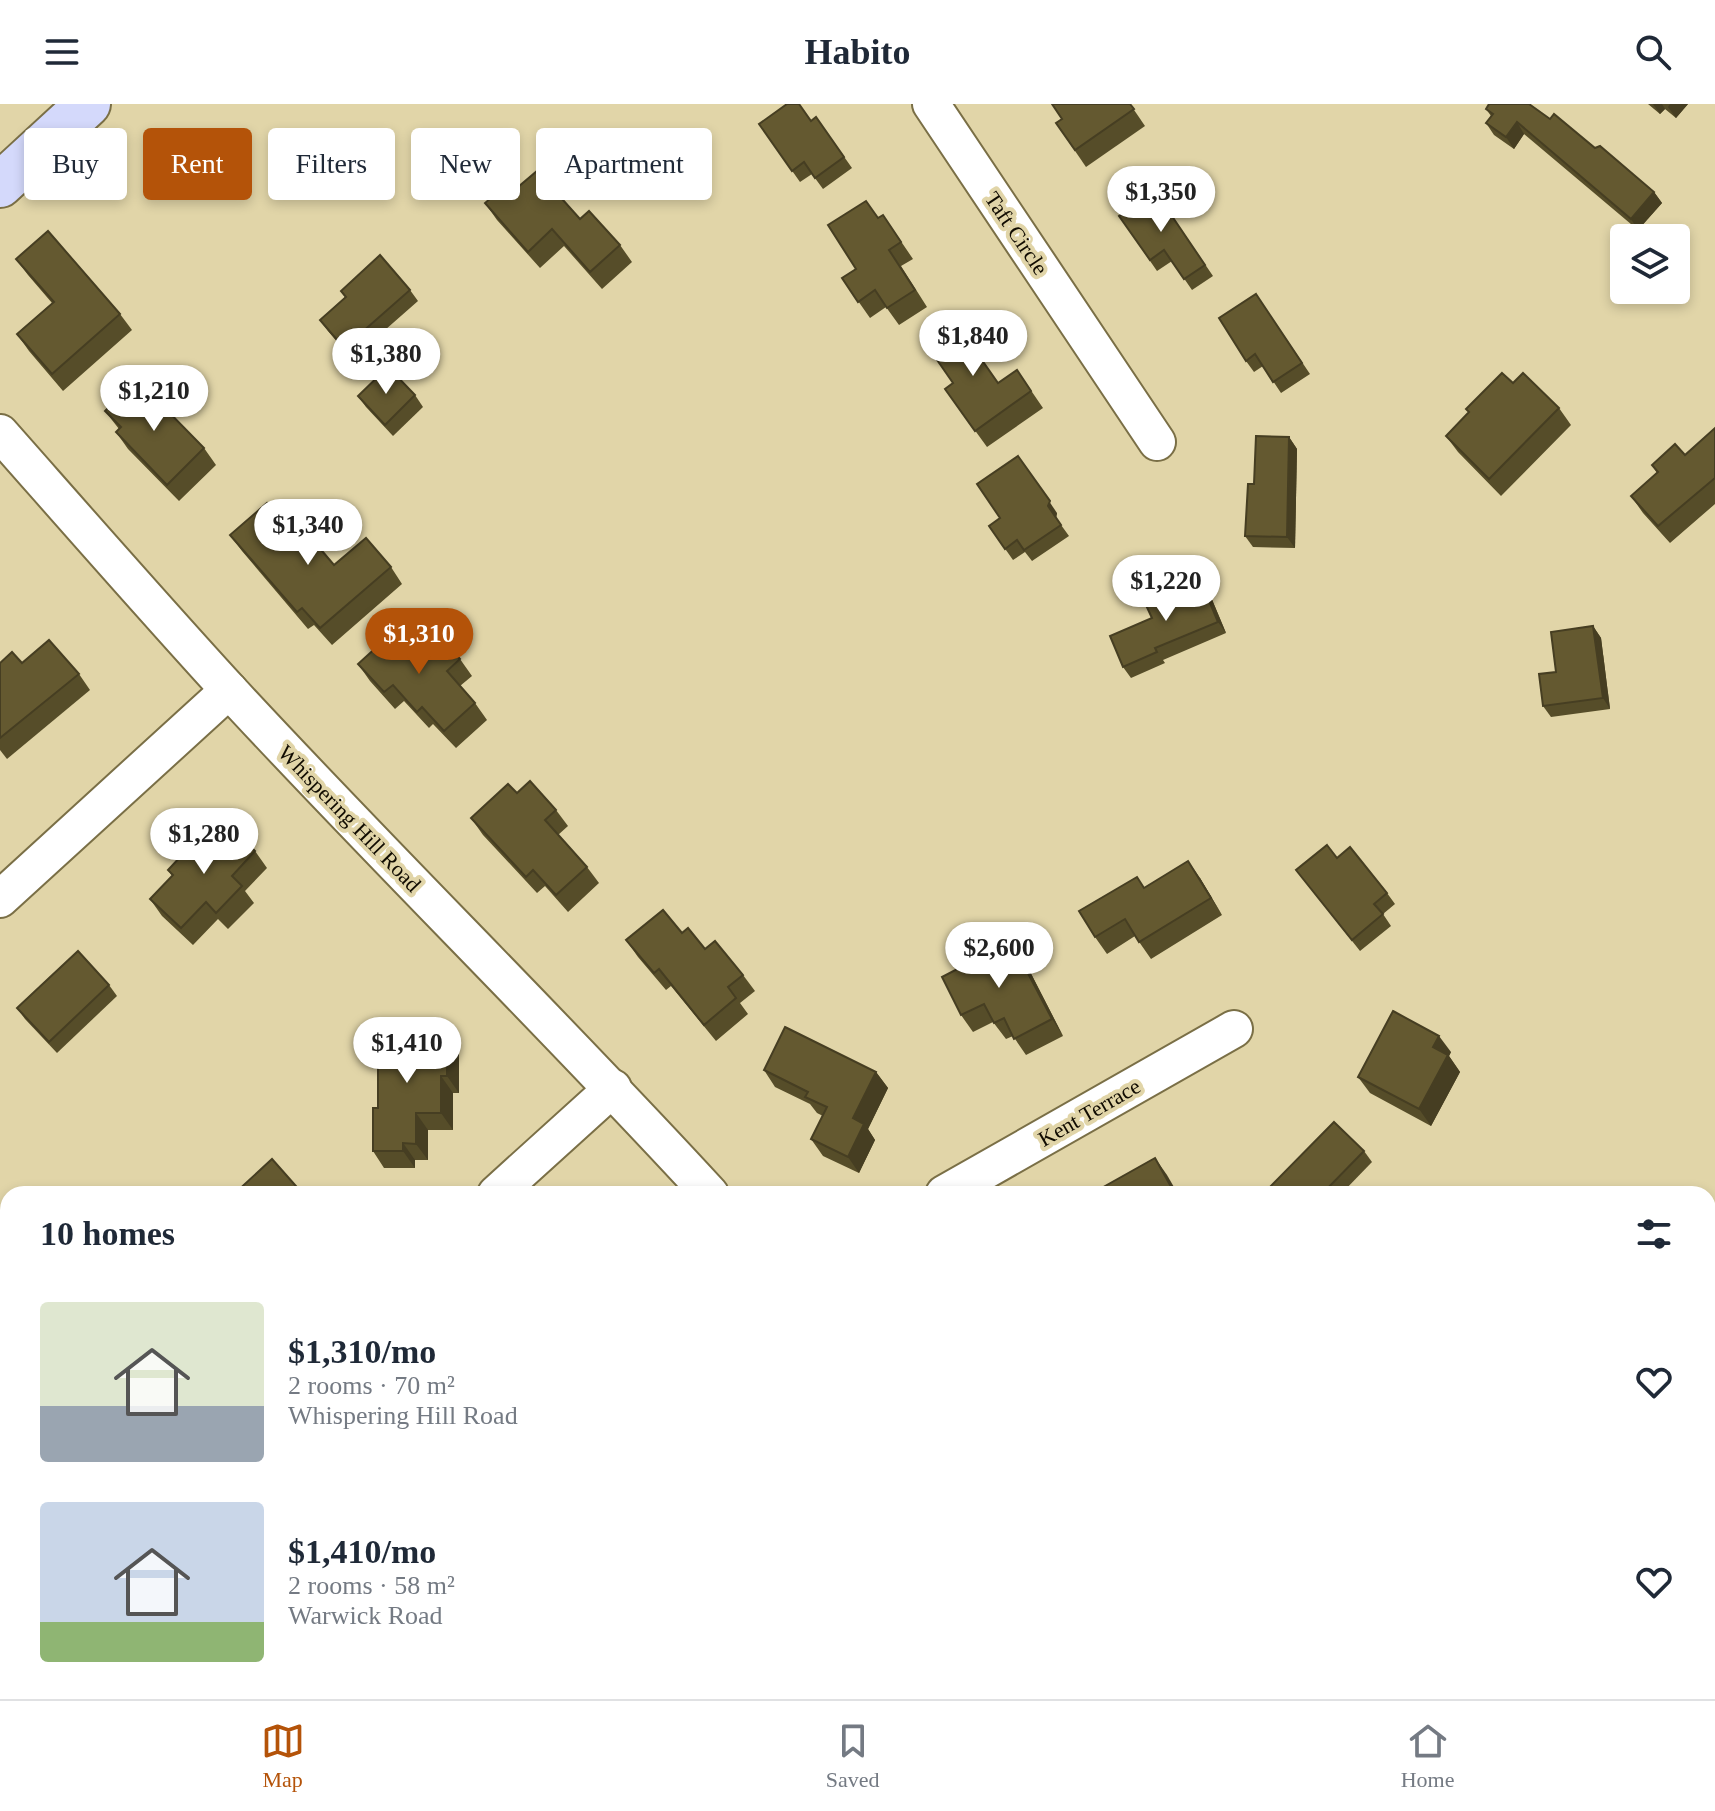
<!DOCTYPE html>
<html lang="en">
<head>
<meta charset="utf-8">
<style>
  :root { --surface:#fff; --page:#f2f2f3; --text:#1f2937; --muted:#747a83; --line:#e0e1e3; --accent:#b45309 }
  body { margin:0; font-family:Georgia,serif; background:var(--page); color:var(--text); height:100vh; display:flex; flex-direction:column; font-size:30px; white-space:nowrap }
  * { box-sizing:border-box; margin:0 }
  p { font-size:26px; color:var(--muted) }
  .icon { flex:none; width:44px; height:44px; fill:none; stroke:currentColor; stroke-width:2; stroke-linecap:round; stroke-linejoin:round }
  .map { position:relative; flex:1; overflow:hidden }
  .drawer { position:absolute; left:0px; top:1082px; width:1716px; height:514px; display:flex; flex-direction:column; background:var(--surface); border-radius:24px 24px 0 0; box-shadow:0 4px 12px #0003 }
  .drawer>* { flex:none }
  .top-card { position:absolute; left:24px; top:24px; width:800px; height:72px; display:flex; gap:16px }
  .controls { position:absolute; left:1610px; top:120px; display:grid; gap:16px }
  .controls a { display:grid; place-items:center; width:80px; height:80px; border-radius:8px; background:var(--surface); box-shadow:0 4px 12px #0003; font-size:40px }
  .price { position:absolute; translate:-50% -68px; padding:0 18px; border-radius:28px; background:#fff; color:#222; font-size:26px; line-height:52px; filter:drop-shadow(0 2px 4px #0008) }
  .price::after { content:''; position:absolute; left:50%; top:48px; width:24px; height:18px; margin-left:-12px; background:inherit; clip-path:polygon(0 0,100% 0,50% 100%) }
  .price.current { background:var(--accent); color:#fff }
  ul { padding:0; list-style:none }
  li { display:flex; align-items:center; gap:24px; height:200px; padding:0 40px }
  li span { display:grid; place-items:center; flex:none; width:224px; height:160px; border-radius:8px; color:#555 }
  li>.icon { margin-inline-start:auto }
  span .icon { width:96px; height:96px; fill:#fffc; stroke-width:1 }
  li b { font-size:34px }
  h2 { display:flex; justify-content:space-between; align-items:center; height:96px; padding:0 40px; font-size:34px }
  .tag { padding:0 28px; border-radius:8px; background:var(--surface); box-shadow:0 4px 12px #0003; font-size:28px; line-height:72px }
  .tag.current { background:var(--accent); color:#fff }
  header { display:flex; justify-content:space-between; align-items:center; height:104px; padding:0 40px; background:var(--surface); font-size:36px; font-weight:700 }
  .menu { display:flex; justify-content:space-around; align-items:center; height:112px; border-top:2px solid var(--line); background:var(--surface); font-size:22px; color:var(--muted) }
  .menu a { display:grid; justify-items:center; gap:4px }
  .menu .current { color:var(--accent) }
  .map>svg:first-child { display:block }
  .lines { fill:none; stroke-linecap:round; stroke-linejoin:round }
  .street-casing { stroke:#7a6f46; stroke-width:40 }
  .secondary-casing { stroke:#7a6f46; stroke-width:48 }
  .street { stroke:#fff; stroke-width:36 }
  .secondary { stroke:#d4d9fb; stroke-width:44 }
  .wall { fill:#564d29 }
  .shaded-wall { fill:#463e22 }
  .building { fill:#645930; stroke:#463e22; stroke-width:2 }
  .labels { text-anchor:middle; stroke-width:8; stroke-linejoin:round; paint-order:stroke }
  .street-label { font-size:22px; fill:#110c01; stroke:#e1d5a8 }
</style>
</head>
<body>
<header><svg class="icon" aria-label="menu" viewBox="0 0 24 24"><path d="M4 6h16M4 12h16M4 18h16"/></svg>Habito<svg class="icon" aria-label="search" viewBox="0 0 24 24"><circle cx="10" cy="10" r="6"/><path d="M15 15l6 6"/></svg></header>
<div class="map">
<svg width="1715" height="1595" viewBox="0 0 1715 1595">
  <rect width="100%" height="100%" fill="#e1d5a8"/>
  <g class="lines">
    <g class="street-casing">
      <g id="street">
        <polyline points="931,0 1157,338"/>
        <path d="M0,329C76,415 152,502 229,586C387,757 553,919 710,1090"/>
        <polyline points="0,795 229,586"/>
        <polyline points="496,1090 613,984"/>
        <polyline points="944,1090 1234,925"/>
        <polyline points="1708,1488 1715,1484"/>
        <polyline points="0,1538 8,1530"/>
        <polyline points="566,1595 570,1588"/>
        <polyline points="1547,1595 1557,1588"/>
      </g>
    </g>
    <g class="secondary-casing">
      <polyline id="secondary" points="0,81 88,0"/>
    </g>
    <use href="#street" class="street"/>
    <use href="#secondary" class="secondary"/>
  </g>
  <g class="wall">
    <polygon points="1130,0 1145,22 1086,63 1056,19"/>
    <polygon points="1648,0 1688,0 1676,14 1665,5 1660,10"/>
    <polygon points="1486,5 1550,15 1595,44 1654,88 1662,99 1638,126 1524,30 1514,45 1494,31 1486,19 1491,12"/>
    <polygon points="816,13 852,64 823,85 812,70 800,78 759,20 811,17"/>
    <polygon points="1155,87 1213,172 1192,186 1172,157 1157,167 1119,112"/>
    <polygon points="485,99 580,115 620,141 632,158 602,185 564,142 540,164 497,116"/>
    <polygon points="883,111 913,155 901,162 927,203 899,221 886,203 870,214 842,174 856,165 878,114"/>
    <polygon points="16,155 120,210 132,226 63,287 29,247 17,230 52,199 28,171"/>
    <polygon points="410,186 418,197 352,255 328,227 320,216 345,193 341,187"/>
    <polygon points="1256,190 1310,270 1281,289 1263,262 1254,268 1246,257"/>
    <polygon points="1017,266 1043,304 987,343 945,285 998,279"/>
    <polygon points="415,291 423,303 393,332 366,303 358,292"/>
    <polygon points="1559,304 1571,321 1501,392 1458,348 1446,332 1469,308 1466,305"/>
    <polygon points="105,307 204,344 216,361 179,397 128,345 116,328 119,325"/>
    <polygon points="1715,324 1715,400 1670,439 1643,409 1631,392 1657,369 1652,361 1685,351"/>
    <polygon points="1289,333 1297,345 1295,444 1253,443 1245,432 1254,380"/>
    <polygon points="1057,409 1056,414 1069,432 1032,457 1025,448 1013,456 989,422 1000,414"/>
    <polygon points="230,431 334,461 391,463 402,480 332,541 314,521 308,525 242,447"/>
    <polygon points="1208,486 1226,529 1163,556 1165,559 1131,574 1123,563 1152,514"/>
    <polygon points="1593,522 1601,534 1610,605 1551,613 1543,602 1556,568"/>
    <polygon points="429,549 460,555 472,572 460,582 475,599 487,616 456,644 433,620 429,624 404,597 395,605 370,577 358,560"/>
    <polygon points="0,559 22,559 79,570 90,586 7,655 0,646"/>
    <polygon points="517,689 556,706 568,722 558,731 587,763 599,779 568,808 545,782 537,789 483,731 471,714"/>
    <polygon points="202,740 255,747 267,764 245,787 254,799 228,825 218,815 193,841 162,812 150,795 172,772 168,766"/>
    <polygon points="1337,754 1387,789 1395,800 1383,810 1391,822 1360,847 1296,766"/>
    <polygon points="1200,774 1222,811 1151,855 1135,832 1107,850 1095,833 1145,784"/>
    <polygon points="682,829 743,871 755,887 740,899 748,910 716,937 671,882 666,886 638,853 626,836"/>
    <polygon points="1011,837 1023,854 1063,932 1026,951 1013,932 1006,935 993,918 973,928 961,911"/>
    <polygon points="109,881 117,892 57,949 25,915 17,904"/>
    <polygon points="459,945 459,989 453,989 453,1026 428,1026 428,1056 415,1056 415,1064 384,1064 373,1047 378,1004"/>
    <polygon points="1451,948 1449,952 1460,968 1431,1022 1370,989 1358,973"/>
    <polygon points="764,966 876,968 888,984 868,1025 875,1036 859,1069 823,1052 811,1035 823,1012 817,1009 810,1000 775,983"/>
    <polygon points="1364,1047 1372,1058 1341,1090 1263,1090"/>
    <polygon points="1715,1300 1715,1383 1713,1383 1708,1377 1708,1302"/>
    <polygon points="8,1321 8,1411 0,1419 0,1326 1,1328"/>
    <polygon points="108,1588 172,1588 176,1593 174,1595 114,1595"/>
    <polygon points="708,1588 717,1588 712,1592"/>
    <polygon points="1349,1588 1421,1588 1424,1593 1421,1595 1340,1595"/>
  </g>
  <g class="shaded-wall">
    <polygon points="1653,0 1662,0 1665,5 1660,10"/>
    <polygon points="1670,0 1688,0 1676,14 1668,3"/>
    <polygon points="1517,18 1524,30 1514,45 1506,33"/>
    <polygon points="1654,88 1662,99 1638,126 1631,115"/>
    <polygon points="1289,333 1297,345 1295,444 1287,433"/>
    <polygon points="1026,363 1057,409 1056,414 1048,402"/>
    <polygon points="1200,475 1208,486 1226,529 1218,518"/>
    <polygon points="1593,522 1601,534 1610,605 1603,594"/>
    <polygon points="1188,757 1200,774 1222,811 1211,794"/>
    <polygon points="1011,837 1023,854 1063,932 1052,915"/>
    <polygon points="447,928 459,945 459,989 447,972"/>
    <polygon points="1439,932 1451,948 1449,952 1460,968 1431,1022 1419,1005 1433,943"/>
    <polygon points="876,968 888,984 868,1025 875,1036 859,1069 848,1053 853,1014"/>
    <polygon points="441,972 453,989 453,1026 441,1009"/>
    <polygon points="416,1009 428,1026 428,1056 416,1040"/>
    <polygon points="403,1039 415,1056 415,1064 403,1047"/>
    <polygon points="1155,1054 1167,1071 1178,1090 1175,1090"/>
  </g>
  <g class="building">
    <polygon points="787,0 799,0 811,17 816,13 844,53 815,74 804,58 792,67 759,20"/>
    <polygon points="1052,0 1130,0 1134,5 1075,46 1056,19 1062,15"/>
    <polygon points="1489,0 1529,0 1550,15 1554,10 1595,44 1600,42 1654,88 1631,115 1517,18 1506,33 1486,19 1493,10 1486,5"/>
    <polygon points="537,67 580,115 589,107 620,141 590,168 552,125 528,148 485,99 512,76 518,83"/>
    <polygon points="1155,87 1205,161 1184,175 1164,146 1150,156 1119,112"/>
    <polygon points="866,97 878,114 883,111 901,138 889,146 915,186 887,204 875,186 858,198 842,174 856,165 828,121"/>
    <polygon points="48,127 120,210 52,270 17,230 54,198 16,155"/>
    <polygon points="380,151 410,186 344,244 320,216 346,193 341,187"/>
    <polygon points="1256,190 1302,259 1273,278 1255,250 1246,257 1219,214"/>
    <polygon points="954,216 998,279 1017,266 1031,287 975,327 945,285 953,279 924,237"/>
    <polygon points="388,263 415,291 385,321 358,292"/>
    <polygon points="1502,269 1513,279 1523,269 1559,304 1489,375 1446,332 1469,308 1466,305"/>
    <polygon points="134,279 148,293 151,290 204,344 167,381 116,328 121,323 105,307"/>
    <polygon points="1715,324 1715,374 1658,422 1631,392 1658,368 1652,361 1675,340 1685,351"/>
    <polygon points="1256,332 1289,333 1287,433 1245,432 1248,380 1254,380"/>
    <polygon points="1018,352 1050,397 1048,402 1061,421 1024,446 1017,436 1005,445 989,422 1000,414 977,380"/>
    <polygon points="267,399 303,441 311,434 334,461 366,434 391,463 320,524 302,504 297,508 230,431"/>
    <polygon points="1200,475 1218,518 1155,544 1157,548 1123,563 1110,532 1152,514 1145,499"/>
    <polygon points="402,520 429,549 443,536 460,555 447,567 475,599 444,627 422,603 417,608 393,581 384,588 358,560"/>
    <polygon points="1593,522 1603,594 1543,602 1539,570 1556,568 1551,528"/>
    <polygon points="49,536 79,570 0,634 0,559 12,548 22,559"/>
    <polygon points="530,677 556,706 545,716 587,763 556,791 533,766 526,773 471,714 508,680 517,689"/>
    <polygon points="224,717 255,747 232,772 242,782 216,809 206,798 181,824 150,795 173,771 168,766 197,735 202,740"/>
    <polygon points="1327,741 1337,754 1350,743 1387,789 1374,800 1383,810 1352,836 1296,766"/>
    <polygon points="1188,757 1211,794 1139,838 1125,815 1095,833 1079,807 1137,773 1144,784"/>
    <polygon points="663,806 682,829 688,824 705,845 715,837 743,871 728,883 736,894 704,921 659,865 654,869 626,836"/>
    <polygon points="1011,837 1052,915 1014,935 1004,914 994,919 984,900 961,911 942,873"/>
    <polygon points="78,847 109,881 49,938 17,904"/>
    <polygon points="1393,907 1439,932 1433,943 1448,951 1419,1005 1358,973"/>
    <polygon points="785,923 876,968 853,1014 864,1020 848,1053 811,1035 827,1003 805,993 808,988 764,966"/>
    <polygon points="378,928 447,928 447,972 441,972 441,1009 416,1009 416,1040 403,1039 403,1047 373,1047 373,1004 378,1004"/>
    <polygon points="1334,1018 1364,1047 1322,1090 1263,1090"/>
    <polygon points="1155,1054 1175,1090 1091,1090"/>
    <polygon points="272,1055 303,1090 234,1090"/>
    <polygon points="1715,1300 1715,1363 1708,1365 1708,1302"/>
    <polygon points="8,1321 8,1383 0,1391 0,1326 1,1328"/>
    <polygon points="111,1588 152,1588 144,1595 117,1595"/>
    <polygon points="1349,1588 1407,1588 1398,1595 1340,1595"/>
  </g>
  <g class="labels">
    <g class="street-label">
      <text transform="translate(1017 129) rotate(56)" y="8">Taft Circle</text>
      <text transform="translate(350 714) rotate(46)" y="8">Whispering Hill Road</text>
      <text transform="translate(1089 1008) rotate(-30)" y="8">Kent Terrace</text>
    </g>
  </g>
</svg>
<div class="controls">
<a><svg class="icon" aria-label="layers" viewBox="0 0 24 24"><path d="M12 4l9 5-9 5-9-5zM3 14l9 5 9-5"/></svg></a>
</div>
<b class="price" style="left:1161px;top:130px">$1,350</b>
<b class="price" style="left:973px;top:274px">$1,840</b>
<b class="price" style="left:386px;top:292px">$1,380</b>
<b class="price" style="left:154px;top:329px">$1,210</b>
<b class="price" style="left:308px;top:463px">$1,340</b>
<b class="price" style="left:1166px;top:519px">$1,220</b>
<b class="price current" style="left:419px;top:572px">$1,310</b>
<b class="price" style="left:204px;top:772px">$1,280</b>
<b class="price" style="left:999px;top:886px">$2,600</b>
<b class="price" style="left:407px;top:981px">$1,410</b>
<div class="top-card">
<a class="tag">Buy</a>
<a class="tag current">Rent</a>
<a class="tag">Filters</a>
<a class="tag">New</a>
<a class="tag">Apartment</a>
</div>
<section class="drawer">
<h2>10 homes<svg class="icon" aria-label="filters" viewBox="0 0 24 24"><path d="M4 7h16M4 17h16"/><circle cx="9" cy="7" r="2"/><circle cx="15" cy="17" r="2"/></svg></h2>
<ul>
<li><span style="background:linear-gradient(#dfe7d0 65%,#9aa5b1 0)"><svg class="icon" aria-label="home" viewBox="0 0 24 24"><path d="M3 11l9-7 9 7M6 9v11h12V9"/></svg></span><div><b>$1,310/mo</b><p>2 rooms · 70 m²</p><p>Whispering Hill Road</p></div><svg class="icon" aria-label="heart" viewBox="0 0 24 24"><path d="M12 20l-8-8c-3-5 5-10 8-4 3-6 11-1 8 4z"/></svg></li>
<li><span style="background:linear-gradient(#c9d6e8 75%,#8fb573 0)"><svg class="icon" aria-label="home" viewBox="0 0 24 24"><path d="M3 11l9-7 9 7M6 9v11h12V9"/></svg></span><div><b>$1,410/mo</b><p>2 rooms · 58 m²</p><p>Warwick Road</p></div><svg class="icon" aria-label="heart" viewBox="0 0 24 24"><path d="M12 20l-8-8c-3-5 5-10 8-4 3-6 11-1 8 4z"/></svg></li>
</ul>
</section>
</div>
<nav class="menu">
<a class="current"><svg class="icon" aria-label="map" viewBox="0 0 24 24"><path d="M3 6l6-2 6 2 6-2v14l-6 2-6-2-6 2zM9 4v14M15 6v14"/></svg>Map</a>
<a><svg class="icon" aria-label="saved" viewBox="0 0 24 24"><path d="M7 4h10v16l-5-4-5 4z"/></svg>Saved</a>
<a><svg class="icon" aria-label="home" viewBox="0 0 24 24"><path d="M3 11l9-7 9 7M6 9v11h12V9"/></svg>Home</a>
</nav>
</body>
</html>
